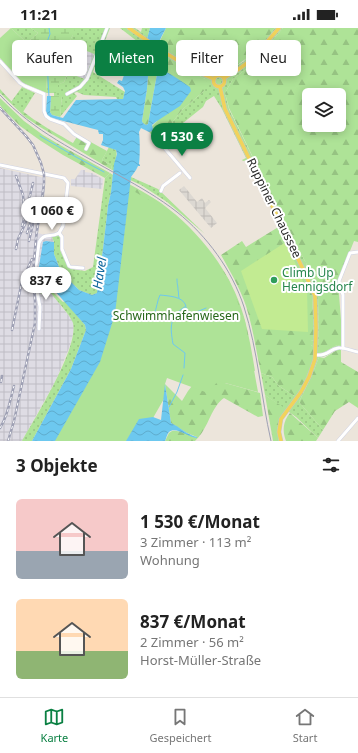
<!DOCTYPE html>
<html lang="de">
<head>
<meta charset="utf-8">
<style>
  :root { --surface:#fff; --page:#f6f6f6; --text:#222; --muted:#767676; --line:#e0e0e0; --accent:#0b8043 }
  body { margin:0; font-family:"Noto Sans",sans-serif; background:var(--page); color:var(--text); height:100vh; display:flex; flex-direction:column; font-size:15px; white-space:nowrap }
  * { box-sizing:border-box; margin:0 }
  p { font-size:13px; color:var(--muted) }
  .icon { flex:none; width:22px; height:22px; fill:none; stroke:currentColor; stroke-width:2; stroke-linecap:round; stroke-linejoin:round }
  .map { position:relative; height:413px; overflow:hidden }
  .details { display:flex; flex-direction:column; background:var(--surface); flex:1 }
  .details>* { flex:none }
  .guide { position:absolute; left:12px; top:12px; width:334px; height:36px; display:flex; gap:8px }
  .tools { position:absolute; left:302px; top:60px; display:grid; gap:8px }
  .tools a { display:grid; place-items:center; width:44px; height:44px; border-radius:6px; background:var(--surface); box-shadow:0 2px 10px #0003; font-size:20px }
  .price { position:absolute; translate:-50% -34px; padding:0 9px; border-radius:14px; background:#fff; color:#222; font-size:13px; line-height:26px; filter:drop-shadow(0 1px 2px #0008) }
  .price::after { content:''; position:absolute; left:50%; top:24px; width:12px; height:9px; margin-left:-6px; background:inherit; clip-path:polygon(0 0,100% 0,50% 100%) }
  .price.selected { background:var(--accent); color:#fff }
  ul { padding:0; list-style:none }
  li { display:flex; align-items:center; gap:12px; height:100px; padding:0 16px }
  li span { display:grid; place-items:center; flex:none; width:112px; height:80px; border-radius:6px; color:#555 }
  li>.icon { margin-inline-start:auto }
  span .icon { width:48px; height:48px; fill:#fffc; stroke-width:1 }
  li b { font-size:17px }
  h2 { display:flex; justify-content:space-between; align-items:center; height:48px; padding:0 16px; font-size:17px }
  .tag { padding:0 14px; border-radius:6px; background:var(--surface); box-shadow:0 2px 10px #0003; font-size:14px; line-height:36px }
  .tag.selected { background:var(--accent); color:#fff }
  .status { display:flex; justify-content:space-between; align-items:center; height:28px; padding:0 20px; background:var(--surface); direction:ltr }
  .status svg { height:11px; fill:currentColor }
  .tabs { display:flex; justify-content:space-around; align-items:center; height:56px; border-top:1px solid var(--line); background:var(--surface); font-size:11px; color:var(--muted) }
  .tabs a { display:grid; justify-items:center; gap:2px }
  .tabs .selected { color:var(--accent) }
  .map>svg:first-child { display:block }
  .industrial { fill:url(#industrial-grid) }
  .grass { fill:url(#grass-dots) }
  .forest { fill:url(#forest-firs); fill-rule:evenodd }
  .wetland { fill:url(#wetland-marsh) }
  .park { fill:#aee397 }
  .pitch { fill:#c2eb92 }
  .plaza { fill:url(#plaza-grid) }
  .water { fill:url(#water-waves) }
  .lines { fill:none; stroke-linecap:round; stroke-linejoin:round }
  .stream { stroke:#6dc8ef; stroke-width:1 }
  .minor-casing { stroke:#d0d3e3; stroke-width:4 }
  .major-casing { stroke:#c7c7c7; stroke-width:4.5 }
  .minor { stroke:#fff; stroke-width:3 }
  .major { stroke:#f1d35b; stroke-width:3.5 }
  .tram { stroke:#9ea0b4; stroke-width:1 }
  .rail-casing { stroke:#9ea0b4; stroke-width:2.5 }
  .rail { stroke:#fff; stroke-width:1; stroke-dasharray:3; stroke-linecap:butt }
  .leisure-dot { fill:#2e9e5b; stroke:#fff; stroke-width:1.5 }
  .labels { text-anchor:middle; stroke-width:4; stroke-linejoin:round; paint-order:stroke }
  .street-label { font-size:12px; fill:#292929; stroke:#fff }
  .leisure-label { font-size:12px; fill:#27864d; stroke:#fff; text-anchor:start }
  .park-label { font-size:12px; fill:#276719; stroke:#fff }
  .water-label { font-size:13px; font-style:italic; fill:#0c659b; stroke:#fff }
</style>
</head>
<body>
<div class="status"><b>11:21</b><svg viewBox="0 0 49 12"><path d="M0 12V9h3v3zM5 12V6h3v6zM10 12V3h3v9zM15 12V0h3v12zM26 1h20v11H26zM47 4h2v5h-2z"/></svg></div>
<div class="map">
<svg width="358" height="413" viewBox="0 0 358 413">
  <defs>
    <pattern id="industrial-grid" width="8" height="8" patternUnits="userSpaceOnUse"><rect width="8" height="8" fill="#dedce4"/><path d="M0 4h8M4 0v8" fill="none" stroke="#bebdc4"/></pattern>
    <pattern id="grass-dots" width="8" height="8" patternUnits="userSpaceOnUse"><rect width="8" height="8" fill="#aee397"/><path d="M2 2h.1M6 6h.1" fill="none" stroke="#96c382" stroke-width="1.8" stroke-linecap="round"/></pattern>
    <pattern id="forest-firs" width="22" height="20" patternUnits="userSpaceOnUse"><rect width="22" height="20" fill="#aee397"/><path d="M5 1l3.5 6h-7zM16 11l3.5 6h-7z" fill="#96c382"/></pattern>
    <pattern id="wetland-marsh" width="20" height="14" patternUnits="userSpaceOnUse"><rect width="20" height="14" fill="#aee397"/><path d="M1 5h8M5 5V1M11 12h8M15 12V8" fill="none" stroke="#96c382"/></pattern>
    <pattern id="plaza-grid" width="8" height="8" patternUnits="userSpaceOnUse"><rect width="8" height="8" fill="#dcd8d2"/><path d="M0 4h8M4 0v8" fill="none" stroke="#bdb9b4"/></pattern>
    <pattern id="water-waves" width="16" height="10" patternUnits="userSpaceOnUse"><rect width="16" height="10" fill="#6dc8ef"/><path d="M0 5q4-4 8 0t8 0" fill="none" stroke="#5eaccd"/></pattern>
  </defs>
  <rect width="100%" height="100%" fill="#ece5db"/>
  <g class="industrial">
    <polygon points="68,15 94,26 85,51 68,45 73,32 68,21"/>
    <polygon points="0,140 45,150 45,163 38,205 52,209 54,214 46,213 38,243 41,266 51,265 73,293 74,302 70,318 56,352 22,413 0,413"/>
    <polygon points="81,142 85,142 85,144 92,145 103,151 102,161 71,158 71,151 75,151"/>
  </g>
  <g class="grass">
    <polygon points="11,0 31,0 38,5 27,15"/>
    <polygon points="74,0 110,0 93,44 125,64 123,71 117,71 116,69 84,67 77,64 74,65 77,68 60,89 62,68 54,68 54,65 58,65 57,57 64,54 68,45 85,51 94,26 68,15 72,9"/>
    <polygon points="120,0 135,0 141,4 142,0 150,0 146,15 142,17"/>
    <path d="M275,0H283L249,39L233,51L225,65L229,81L285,195L306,235L318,265L319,324L324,325L337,317L341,318V322C332,321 328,330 319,329L312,347L299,374L323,402L318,410L296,389L265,367L261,345L272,349L279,358L296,369L308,345L314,319L311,317V313L314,312L312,266L302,240L247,132L243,133L242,132L246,130L222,81L214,68L206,73L203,79L178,99L160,114L157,112L172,99L170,97L183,81L204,63L205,51L191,43L157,22L158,17L180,32L196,40H199L212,45L218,43H225L243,34Z"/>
    <polygon points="22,59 35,65 23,84 11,74"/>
    <path d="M109,119L116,122C118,128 114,136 114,143L112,142L111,137L102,132Z"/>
    <polygon points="110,145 113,147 111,164 108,178 103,221 97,265 92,267 79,262 61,244 54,226 54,214 52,209 60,207 60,222 68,239 71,241 85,243 93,239 105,150"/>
    <polygon points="131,149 158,161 205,206 167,174 141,157 130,152"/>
    <path d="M38,244L52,260L51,262L63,274L65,273L85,297L86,302L71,341L32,413H22C35,390 79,320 73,295C71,288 56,272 51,265L41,266Z"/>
  </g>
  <g class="forest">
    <path d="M166,0H275C263,14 245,36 227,42C223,44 218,43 212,45L199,40L193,39L180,32L158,17Z"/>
    <path d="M283,0H358V214L354,213L338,253L341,292V318L337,317L323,325L319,324L318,265L306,235L285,195L229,80L225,65L233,51L249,39ZM309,67H339V97H309Z"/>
    <polygon points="157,22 191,43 205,51 209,56 204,63 183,81 170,97 172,99 157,112 149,104 152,103 153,101 152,98 157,93 157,46 148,96 146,97 143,95 142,93 147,61 148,48 155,33 157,30 156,27"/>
    <path d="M0,61C22,87 44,98 73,115L78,107L107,123L102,132L111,137L112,142L40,99L25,89L0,65Z"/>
    <polygon points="0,70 24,93 43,107 60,117 110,145 105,150 63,127 41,113 20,98 2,80 0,77"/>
    <path d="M129,156C140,162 151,168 161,175C199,203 231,243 244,289C249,307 252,325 255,343L246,340L225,355L260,365L263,388L258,389L224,370C221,372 219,374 217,377C209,388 206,403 195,413H165L169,405L172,403C180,402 188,407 197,410V409L187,405L171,395L165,356L182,373L188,363L196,353L161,345L55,413L123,220Z"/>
    <path d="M280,198L302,240L312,265L314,312L311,313V317L314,319C314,337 304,354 296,369L279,358L272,349L261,345C256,323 253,299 246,278C240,260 230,243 221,227L242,213L246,219Z"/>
    <polygon points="337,322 341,322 341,334 358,344 358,380 349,374 335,383 323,402 299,374 312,347 319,329 324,330"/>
    <path d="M265,367L286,381C278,393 276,399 279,413H273Z"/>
    <path d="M290,385L318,410L316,413H286C282,403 283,393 290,385Z"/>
  </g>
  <g class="wetland">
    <path d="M31,0H74L75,1C74,6 68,15 68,20C69,24 71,28 73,32L64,54L58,57V65H47L45,32L27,15L38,5Z"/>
    <polygon points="51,68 62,68 60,89 52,87 50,84"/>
  </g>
  <g class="park">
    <polygon points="11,0 45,32 47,65 23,55 0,30 0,10"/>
    <polygon points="130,161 156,176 185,197 214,230 229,252 245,293 258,364 218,353 208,365 167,350 165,356 165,369 153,390 128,413 53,413 114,279"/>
  </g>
  <polygon class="pitch" points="286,214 307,262 308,304 262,301 241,243"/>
  <polygon class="plaza" points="184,158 197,174 202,170 205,175 209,172 211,174 205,180 217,195 211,200 179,162"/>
  <g class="water">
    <path d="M150,0H166C162,8 154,21 157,30L148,48L147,61L142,93L143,95L146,97L148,96L157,46C159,44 160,43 163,43C169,44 184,55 190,59L191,63L180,78L157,93L152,97L153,101L152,103L149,104L141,100L139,104C140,113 140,127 139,136L140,137V138H138L136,142L131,149L115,286L100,334L55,413H32L71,341L86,302L85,297L38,244L43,214L46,213L54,214V226L61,244L79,262L92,267L97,265L103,221L108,178L111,164L114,136L117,126L116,122L101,117L103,112V106H99L98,102L48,89L46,84L47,68H51L50,84L52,87L63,90L76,72L123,71L125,63L123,59L117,55L119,52L122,53L134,18L139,16L142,17L146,15Z"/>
    <path d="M165,356L171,395C180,399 187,407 197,409V410C189,410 176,398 169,404C167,406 166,411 165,413H126L139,391L153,389L161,392Z"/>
  </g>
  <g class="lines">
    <g class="stream">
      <polyline points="49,69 47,33 47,14 50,6 49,0"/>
      <polyline points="40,108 76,129 104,144"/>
      <path d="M177,251C177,257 178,257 178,262C179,265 178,267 179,270"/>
      <polyline points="186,279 188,284 192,286 206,280"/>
      <path d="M147,285L154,286C157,280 157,273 160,267C168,268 183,268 186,278C169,289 170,298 173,316L185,325L184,340"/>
      <polyline points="169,379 177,364 183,347"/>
    </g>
    <g class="minor-casing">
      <g id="minor">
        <polyline points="0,33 20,55 25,58 44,66 44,83 46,88 50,91 64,96 74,106 89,115 86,121"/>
        <polyline points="67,66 80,59 87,51 107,0"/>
        <polyline points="162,111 162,117 190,150"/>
        <polyline points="0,137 64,150 68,155 63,198 59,205 62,209 62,221 69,238 71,239 83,240"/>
        <polyline points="161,163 163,158 180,145"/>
        <path d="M39,301L40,279L36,258L35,244L39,215C43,204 51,210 59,205"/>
        <polyline points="343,320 343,267 339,253 350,225 358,224"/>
        <path d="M316,327C329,328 329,321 338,320C343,319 352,323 358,324"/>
        <polyline points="338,413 358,390"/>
      </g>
    </g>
    <g class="major-casing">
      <g id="major">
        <path d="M129,0C156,19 183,38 214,51"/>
        <circle cx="219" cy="53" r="5.5"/>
        <polyline points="224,50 239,41 251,32 279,0"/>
        <polyline points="220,59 225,81 302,239 315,268 316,300 315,331 309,349 301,364 281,391 279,404 281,413"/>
      </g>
    </g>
    <use href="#minor" class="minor"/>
    <use href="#major" class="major"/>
    <path class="tram" d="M0,67C33,103 78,124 120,148C140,159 159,170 177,184C207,208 232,242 244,279C258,323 261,369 271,413"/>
    <g class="rail-casing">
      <g id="rail">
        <polyline points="0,80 26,108 33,117 41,135 44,146 44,156 36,210 33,246 35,274 35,295 14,393 8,413"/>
        <polyline points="16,148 23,167 24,181"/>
        <polyline points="22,198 27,180 33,155"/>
        <polyline points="27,205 37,176 36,178"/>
        <polyline points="29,213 33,196"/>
        <polyline points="16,221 18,211 26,194"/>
        <polyline points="12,302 22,253 32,231"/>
        <polyline points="1,354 2,348"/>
        <path d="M0,400C8,388 10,372 14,358"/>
      </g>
    </g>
    <use href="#rail" class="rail"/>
  </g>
  <circle class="leisure-dot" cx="274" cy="252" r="4"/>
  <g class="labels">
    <g class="street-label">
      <text transform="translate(274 180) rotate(64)" y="4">Ruppiner Chaussee</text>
    </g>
    <g class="leisure-label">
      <text x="282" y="249">Climb Up<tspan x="282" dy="14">Hennigsdorf</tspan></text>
    </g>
    <g class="park-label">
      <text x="176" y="292">Schwimmhafenwiesen</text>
    </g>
    <g class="water-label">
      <text transform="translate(99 245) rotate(-81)" y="5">Havel</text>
    </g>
  </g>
</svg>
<div class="tools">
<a><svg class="icon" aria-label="layers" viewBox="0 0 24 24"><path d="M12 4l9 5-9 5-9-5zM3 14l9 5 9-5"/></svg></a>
</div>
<b class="price selected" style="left:182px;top:129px">1 530 €</b>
<b class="price" style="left:52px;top:203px">1 060 €</b>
<b class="price" style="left:46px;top:273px">837 €</b>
<div class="guide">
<a class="tag">Kaufen</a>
<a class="tag selected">Mieten</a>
<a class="tag">Filter</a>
<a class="tag">Neu</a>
</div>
</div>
<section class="details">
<h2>3 Objekte<svg class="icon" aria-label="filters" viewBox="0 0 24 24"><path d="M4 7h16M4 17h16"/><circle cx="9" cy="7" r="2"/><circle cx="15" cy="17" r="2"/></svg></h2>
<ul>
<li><span style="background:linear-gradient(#f6c9c9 65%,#9aa5b1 0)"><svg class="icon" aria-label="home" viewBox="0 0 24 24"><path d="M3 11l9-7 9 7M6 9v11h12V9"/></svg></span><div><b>1 530 €/Monat</b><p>3 Zimmer · 113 m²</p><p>Wohnung</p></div></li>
<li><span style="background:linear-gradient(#ffd9b3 65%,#8fb573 0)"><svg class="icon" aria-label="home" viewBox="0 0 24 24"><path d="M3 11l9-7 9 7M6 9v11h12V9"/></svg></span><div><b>837 €/Monat</b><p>2 Zimmer · 56 m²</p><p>Horst-Müller-Straße</p></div></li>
</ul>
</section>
<nav class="tabs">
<a class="selected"><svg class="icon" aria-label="map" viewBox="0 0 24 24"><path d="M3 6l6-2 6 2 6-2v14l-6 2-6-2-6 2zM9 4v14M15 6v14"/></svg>Karte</a>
<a><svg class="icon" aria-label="saved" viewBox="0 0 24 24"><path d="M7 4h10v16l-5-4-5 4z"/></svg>Gespeichert</a>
<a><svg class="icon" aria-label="home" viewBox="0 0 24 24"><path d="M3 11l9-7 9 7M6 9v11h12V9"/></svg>Start</a>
</nav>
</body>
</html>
